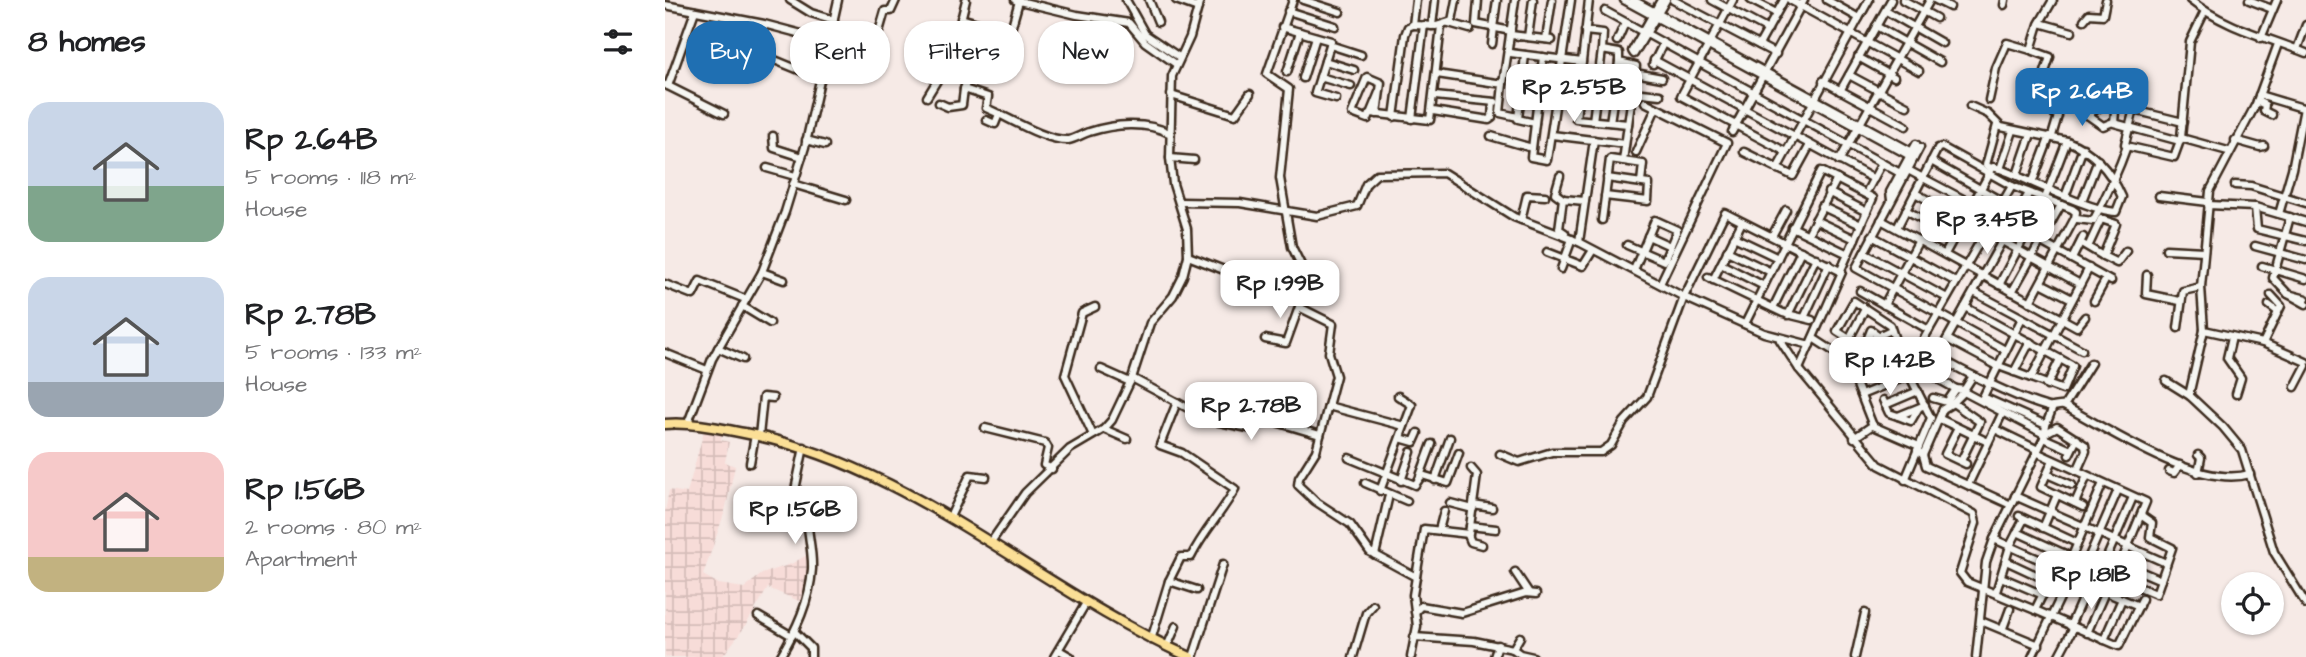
<!DOCTYPE html>
<html lang="en">
<head>
<meta charset="utf-8">
<style>
  :root { --surface:#fff; --page:#f6f6f6; --text:#202124; --muted:#757577; --accent:#1f6fb2 }
  body { margin:0; font-family:"Architects Daughter",sans-serif; background:var(--page); color:var(--text); height:100vh; display:flex; flex-direction:column; font-size:26px; white-space:nowrap }
  * { box-sizing:border-box; margin:0 }
  p { font-size:23px; color:var(--muted) }
  .icon { flex:none; width:38px; height:38px; fill:none; stroke:currentColor; stroke-width:2; stroke-linecap:round; stroke-linejoin:round }
  .map { position:relative; flex:1; overflow:hidden }
  .details { display:flex; flex-direction:column; background:var(--surface); width:665px }
  .details>* { flex:none }
  .guide { position:absolute; left:21px; top:21px; width:665px; height:63px; display:flex; gap:14px }
  .tools { position:absolute; left:1556px; top:572px; display:grid; gap:14px }
  .tools a { display:grid; place-items:center; width:63px; height:63px; border-radius:50%; background:var(--surface); box-shadow:0 2px 5px #0004; font-size:35px }
  .price { position:absolute; translate:-50% -60px; padding:0 16px; border-radius:14px; background:#fff; color:#222; font-size:23px; line-height:46px; filter:drop-shadow(0 2px 4px #0008) }
  .price::after { content:''; position:absolute; left:50%; top:42px; width:21px; height:16px; margin-left:-10px; background:inherit; clip-path:polygon(0 0,100% 0,50% 100%) }
  .price.selected { background:var(--accent); color:#fff }
  ul { padding:0; list-style:none }
  li { display:flex; align-items:center; gap:21px; height:175px; padding:0 28px }
  li span { display:grid; place-items:center; flex:none; width:196px; height:140px; border-radius:21px; color:#555 }
  li>.icon { margin-inline-start:auto }
  span .icon { width:84px; height:84px; fill:#fffc; stroke-width:1 }
  li b { font-size:30px }
  h2 { display:flex; justify-content:space-between; align-items:center; height:84px; padding:0 28px; font-size:30px }
  .chip { padding:0 24px; border-radius:28px; background:var(--surface); box-shadow:0 2px 5px #0004; font-size:24px; line-height:63px }
  .chip.selected { background:var(--accent); color:#fff }
  main { display:flex; flex:1; min-height:0 }
  .map>svg:first-child { display:block }
  .industrial { fill:url(#industrial-grid) }
  .lines { fill:none; stroke-linecap:round; stroke-linejoin:round }
  .minor-casing { stroke:#3b2a1e; stroke-width:11 }
  .major-casing { stroke:#3b2a1e; stroke-width:13 }
  .minor { stroke:#f6f6f2; stroke-width:6 }
  .major { stroke:#fbdf96; stroke-width:8 }
</style>
</head>
<body>
<main>
<section class="details">
<h2>8 homes<svg class="icon" aria-label="filters" viewBox="0 0 24 24"><path d="M4 7h16M4 17h16"/><circle cx="9" cy="7" r="2"/><circle cx="15" cy="17" r="2"/></svg></h2>
<ul>
<li><span style="background:linear-gradient(#c9d6e8 60%,#7fa58c 0)"><svg class="icon" aria-label="home" viewBox="0 0 24 24"><path d="M3 11l9-7 9 7M6 9v11h12V9"/></svg></span><div><b>Rp 2.64B</b><p>5 rooms · 118 m²</p><p>House</p></div></li>
<li><span style="background:linear-gradient(#c9d6e8 75%,#9aa5b1 0)"><svg class="icon" aria-label="home" viewBox="0 0 24 24"><path d="M3 11l9-7 9 7M6 9v11h12V9"/></svg></span><div><b>Rp 2.78B</b><p>5 rooms · 133 m²</p><p>House</p></div></li>
<li><span style="background:linear-gradient(#f6c9c9 75%,#c2b280 0)"><svg class="icon" aria-label="home" viewBox="0 0 24 24"><path d="M3 11l9-7 9 7M6 9v11h12V9"/></svg></span><div><b>Rp 1.56B</b><p>2 rooms · 80 m²</p><p>Apartment</p></div></li>
</ul>
</section>
<div class="map">
<svg width="1641" height="657" viewBox="0 0 1641 657">
  <defs>
    <pattern id="industrial-grid" width="8" height="8" patternUnits="userSpaceOnUse" patternTransform="scale(1.75)"><rect width="8" height="8" fill="#f7dcd8"/><path d="M0 4h8M4 0v8" fill="none" stroke="#d5bdb9"/></pattern>
  </defs>
  <rect width="100%" height="100%" fill="#f6eae6"/>
  <filter id="ink" filterUnits="userSpaceOnUse"><feTurbulence type="fractalNoise" baseFrequency=".0143" numOctaves="2"/><feDisplacementMap in="SourceGraphic" scale="14" xChannelSelector="R" yChannelSelector="G"/><feConvolveMatrix kernelMatrix="1 2 1 2 8 2 1 2 1" color-interpolation-filters="sRGB"/></filter>
  <g filter="url(#ink)">
    <polygon class="industrial" points="39,431 57,433 56,440 64,442 60,462 70,466 60,511 38,575 54,584 79,588 97,574 126,564 144,554 147,572 141,604 103,588 79,628 57,657 0,657 0,512 4,490 22,493"/>
    <g class="lines">
      <g class="minor-casing">
        <g id="minor">
          <polyline points="125,0 146,13 169,20"/>
          <polyline points="350,0 412,15 464,23 480,42 511,64"/>
          <polyline points="461,0 480,34 514,57"/>
          <polyline points="484,0 493,22"/>
          <polyline points="511,0 533,8"/>
          <polyline points="628,0 602,74 624,89 615,178 627,247 640,273 634,307 668,324 664,353 671,376 651,451 634,478 633,485 650,501 685,524 705,552 751,577 759,529 804,534 812,475 806,468"/>
          <polyline points="638,0 675,12"/>
          <polyline points="751,0 748,25 771,26 787,21 791,0"/>
          <polyline points="813,0 811,24 846,31"/>
          <polyline points="959,0 1249,158"/>
          <polyline points="968,0 1251,154"/>
          <polyline points="996,0 967,51 969,54 1001,0"/>
          <polyline points="1008,0 1111,54"/>
          <polyline points="1047,0 1103,30"/>
          <polyline points="1068,0 1016,96 1121,152"/>
          <polyline points="1086,0 1111,13"/>
          <polyline points="1125,0 1254,71"/>
          <polyline points="1238,0 1271,18"/>
          <polyline points="1271,0 1285,7"/>
          <polyline points="1388,0 1374,24 1366,50 1385,57 1380,72 1386,81 1382,93 1420,105 1421,114 1438,126 1448,122"/>
          <path d="M1525,0C1560,28 1602,37 1641,53"/>
          <polyline points="1584,0 1607,9"/>
          <polyline points="0,5 99,24 163,41"/>
          <polyline points="1339,5 1340,0"/>
          <polyline points="623,11 670,26"/>
          <polyline points="940,11 1235,173"/>
          <polyline points="1221,11 1277,43"/>
          <polyline points="296,18 345,33 354,1"/>
          <polyline points="1194,18 1204,0"/>
          <polyline points="1419,20 1424,14 1438,15 1441,0"/>
          <polyline points="784,23 805,29"/>
          <polyline points="1375,23 1407,32"/>
          <polyline points="767,26 770,0"/>
          <polyline points="1211,26 1275,62"/>
          <polyline points="617,27 666,41 665,45 696,55"/>
          <polyline points="828,28 832,0"/>
          <polyline points="920,31 938,33 937,50 954,53 954,62 971,66 958,161"/>
          <polyline points="846,35 887,40"/>
          <polyline points="863,37 868,0"/>
          <polyline points="1596,38 1612,0"/>
          <polyline points="881,39 887,0"/>
          <polyline points="952,41 960,23"/>
          <polyline points="827,44 829,28"/>
          <polyline points="1613,44 1591,104 1545,191 1536,287 1539,330 1525,391 1525,396 1558,427 1577,450 1609,552 1641,604"/>
          <polyline points="665,45 650,93 671,99"/>
          <polyline points="1094,45 1119,0"/>
          <polyline points="78,47 156,79"/>
          <polyline points="162,47 187,53"/>
          <polyline points="209,49 220,11 226,11 231,0"/>
          <polyline points="1632,49 1641,25"/>
          <polyline points="845,53 917,62 924,0"/>
          <polyline points="860,55 853,119 870,123"/>
          <path d="M287,56L307,65L299,89L323,97L321,108C343,117 380,141 403,140C410,139 417,134 424,132C449,124 481,121 504,133"/>
          <polyline points="878,57 866,157 882,160 906,0"/>
          <polyline points="1193,57 1229,77"/>
          <polyline points="989,60 1209,179"/>
          <polyline points="660,61 689,70"/>
          <polyline points="917,62 911,119 963,124"/>
          <polyline points="259,64 277,73"/>
          <polyline points="988,64 998,44"/>
          <polyline points="307,65 311,51"/>
          <polyline points="622,72 635,32"/>
          <polyline points="970,73 997,78"/>
          <polyline points="772,74 838,84 835,113 853,117"/>
          <polyline points="1184,75 1242,106"/>
          <polyline points="655,77 686,86"/>
          <polyline points="638,78 651,37"/>
          <polyline points="1158,81 1241,126"/>
          <polyline points="838,84 850,0"/>
          <polyline points="1,85 59,114"/>
          <polyline points="3,86 30,11"/>
          <polyline points="1175,91 1226,0"/>
          <polyline points="968,92 995,95"/>
          <polyline points="506,95 570,115 585,94"/>
          <polyline points="1594,95 1641,109"/>
          <polyline points="770,96 830,102"/>
          <polyline points="262,97 287,56 301,0"/>
          <polyline points="1324,100 1331,68 1342,43 1366,50"/>
          <polyline points="1592,101 1600,105 1599,111 1607,115"/>
          <polyline points="980,102 1062,143 995,284"/>
          <polyline points="274,103 283,107 297,105 299,89"/>
          <polyline points="1305,106 1323,114 1336,127 1402,141"/>
          <polyline points="1469,110 1518,122"/>
          <polyline points="768,111 824,120 827,118 828,102"/>
          <polyline points="706,113 765,120 776,26"/>
          <polyline points="712,114 716,83 702,77 687,113 703,119 715,90"/>
          <polyline points="1422,115 1437,106 1449,107"/>
          <polyline points="729,117 740,35 743,27 748,25"/>
          <polyline points="747,119 759,25"/>
          <polyline points="321,120 330,124 334,114"/>
          <polyline points="928,121 937,50"/>
          <polyline points="945,122 954,62"/>
          <polyline points="1067,132 1139,0"/>
          <polyline points="887,135 960,144"/>
          <polyline points="108,136 109,148 137,157"/>
          <polyline points="826,136 867,148"/>
          <polyline points="1387,136 1393,116 1385,111 1390,94"/>
          <polyline points="1516,138 1563,151"/>
          <polyline points="141,140 160,145"/>
          <polyline points="1570,140 1595,147 1599,146"/>
          <polyline points="1515,141 1449,123 1451,99 1471,101 1460,144 1461,146 1509,157 1516,138 1525,42 1540,11"/>
          <polyline points="1255,147 1191,268 1340,350"/>
          <polyline points="971,152 991,108"/>
          <polyline points="1079,152 1128,176 1145,145"/>
          <polyline points="505,158 529,160"/>
          <polyline points="1174,161 1265,0"/>
          <polyline points="1266,161 1338,202"/>
          <polyline points="102,168 130,176"/>
          <polyline points="1326,168 1321,165 1332,125"/>
          <polyline points="1112,169 1194,18 1162,0"/>
          <polyline points="1335,169 1348,131"/>
          <polyline points="1243,170 1330,216"/>
          <polyline points="1352,175 1366,134"/>
          <polyline points="895,176 890,193 898,199"/>
          <polyline points="1368,181 1385,136"/>
          <polyline points="128,184 181,200"/>
          <polyline points="1570,185 1586,186 1641,203"/>
          <polyline points="1203,189 1217,163"/>
          <polyline points="1163,192 1202,212"/>
          <polyline points="1250,193 1415,284"/>
          <polyline points="1401,194 1418,148"/>
          <polyline points="940,196 983,201 984,184 942,178"/>
          <polyline points="1494,196 1543,202"/>
          <polyline points="1226,200 1225,192 1251,144"/>
          <polyline points="1417,201 1433,160"/>
          <polyline points="514,202 575,203 652,216 692,206 701,184 712,174 779,173 849,217 914,242 1019,297 1099,333 1145,345"/>
          <polyline points="1543,205 1590,207 1641,222"/>
          <polyline points="1156,206 1196,225"/>
          <polyline points="1590,207 1592,229 1641,241"/>
          <polyline points="1241,210 1289,237"/>
          <polyline points="1614,214 1627,169 1639,108"/>
          <path d="M1412,219L1428,221C1441,197 1453,172 1462,146"/>
          <polyline points="856,220 862,195 880,196"/>
          <polyline points="937,220 945,159 978,164 976,182"/>
          <polyline points="1150,220 1190,239"/>
          <polyline points="1216,220 1412,327 1420,317"/>
          <polyline points="1127,227 1183,254"/>
          <polyline points="1232,228 1273,148 1277,147 1347,186 1407,209 1411,212 1410,218 1365,302"/>
          <polyline points="900,233 894,229 898,199 920,201"/>
          <polyline points="1143,234 1172,179"/>
          <polyline points="983,236 1005,246"/>
          <polyline points="1107,236 1121,210"/>
          <polyline points="1207,236 1291,282"/>
          <polyline points="1069,237 1113,258"/>
          <polyline points="914,242 929,140"/>
          <polyline points="1376,242 1446,281"/>
          <polyline points="1416,243 1438,256 1451,224 1436,219 1423,247"/>
          <polyline points="962,245 999,261 1012,230 990,220 969,270"/>
          <polyline points="1590,246 1641,260"/>
          <polyline points="1501,249 1539,251"/>
          <polyline points="1062,251 1106,272"/>
          <polyline points="882,252 918,266 928,250"/>
          <polyline points="1199,253 1282,298"/>
          <path d="M1280,254L1328,167L1335,169C1365,180 1423,210 1451,212L1457,197C1446,172 1428,151 1402,141L1380,198L1334,285"/>
          <polyline points="523,256 636,300"/>
          <polyline points="1438,256 1452,263 1461,251"/>
          <polyline points="1407,259 1418,237"/>
          <polyline points="1056,264 1099,286"/>
          <polyline points="1597,266 1641,279"/>
          <polyline points="896,269 907,239"/>
          <polyline points="97,272 119,280"/>
          <polyline points="1482,275 1481,294 1515,301"/>
          <polyline points="1043,277 1118,313 1147,320"/>
          <polyline points="1048,280 1077,222"/>
          <polyline points="1376,283 1407,299"/>
          <polyline points="0,284 28,295 35,281 80,299"/>
          <polyline points="1195,291 1264,330"/>
          <polyline points="1309,292 1417,350"/>
          <polyline points="1347,292 1396,205"/>
          <polyline points="1623,294 1608,278 1625,217"/>
          <polyline points="1641,299 1623,294 1641,304"/>
          <polyline points="1429,301 1441,279"/>
          <polyline points="1219,305 1254,240"/>
          <polyline points="1604,305 1613,312"/>
          <polyline points="77,306 105,323"/>
          <polyline points="1108,308 1136,251"/>
          <polyline points="1123,315 1151,258"/>
          <polyline points="1139,318 1164,264"/>
          <polyline points="1357,318 1318,397 1381,425 1388,407"/>
          <polyline points="1080,324 1156,171 1208,198 1176,270"/>
          <polyline points="1513,328 1518,291 1536,287"/>
          <polyline points="1539,330 1598,343 1641,362"/>
          <polyline points="1567,337 1562,358 1576,378 1571,394"/>
          <polyline points="1148,338 1182,360 1208,426 1254,446"/>
          <polyline points="600,339 621,343 634,307"/>
          <polyline points="1184,339 1200,309"/>
          <polyline points="1282,339 1331,365 1398,390 1408,366 1300,307"/>
          <polyline points="1115,340 1134,369 1214,465 1309,514 1311,523 1295,573 1302,582 1370,610 1398,553"/>
          <polyline points="1202,340 1206,330 1213,335"/>
          <path d="M1257,343C1269,361 1360,401 1383,407C1389,408 1393,405 1399,406C1447,431 1532,489 1585,474"/>
          <polyline points="1598,343 1616,306 1606,295"/>
          <polyline points="1196,344 1210,379"/>
          <polyline points="1194,345 1172,331 1189,301 1225,325 1237,361 1266,418 1240,480"/>
          <polyline points="53,348 78,359"/>
          <polyline points="0,353 42,370"/>
          <polyline points="1269,354 1262,373 1291,389"/>
          <polyline points="1273,355 1364,193"/>
          <polyline points="1249,356 1347,186"/>
          <polyline points="1202,358 1231,346"/>
          <polyline points="1182,360 1196,344 1226,330"/>
          <polyline points="436,369 465,382"/>
          <polyline points="1349,372 1365,342"/>
          <polyline points="1208,373 1237,361"/>
          <polyline points="467,378 545,420 583,428 597,417"/>
          <polyline points="1366,378 1424,268"/>
          <polyline points="1501,381 1525,396"/>
          <polyline points="1382,386 1395,359"/>
          <polyline points="1630,387 1641,366"/>
          <polyline points="1196,395 1245,375"/>
          <polyline points="1268,398 1282,402 1291,389 1299,390 1308,376"/>
          <polyline points="597,399 598,418 655,435"/>
          <polyline points="1218,400 1224,413 1233,416 1260,405"/>
          <polyline points="1220,405 1253,391"/>
          <polyline points="663,406 739,426"/>
          <polyline points="1399,406 1426,363"/>
          <polyline points="1233,416 1246,421 1253,409"/>
          <polyline points="1275,419 1323,442"/>
          <polyline points="23,423 47,359 97,272 120,212 140,147 173,0"/>
          <polyline points="320,428 380,443 383,448 379,465 387,469"/>
          <polyline points="1293,428 1280,454 1301,464"/>
          <polyline points="439,429 462,439"/>
          <polyline points="1330,429 1373,450"/>
          <polyline points="1379,434 1392,427 1420,445 1421,451 1412,471"/>
          <polyline points="428,435 400,375 417,313 430,307"/>
          <polyline points="94,436 98,397 108,398"/>
          <polyline points="735,438 749,442 753,433"/>
          <polyline points="1189,438 1208,425"/>
          <polyline points="1379,438 1406,450"/>
          <polyline points="1252,450 1258,455 1261,466 1346,505"/>
          <polyline points="1371,452 1481,502 1450,577"/>
          <polyline points="835,454 854,462 887,452 936,452 946,445 959,422 982,397 1019,297 1060,213 1177,272 1134,369"/>
          <polyline points="1258,455 1278,409 1288,403"/>
          <polyline points="1404,455 1412,439"/>
          <polyline points="684,458 750,485 757,475 783,483 794,453"/>
          <polyline points="1388,460 1376,487 1418,507"/>
          <polyline points="1296,461 1315,422 1288,403 1299,392 1379,434"/>
          <polyline points="85,463 90,435"/>
          <polyline points="1504,471 1509,473 1515,465"/>
          <polyline points="1533,473 1536,458 1533,455"/>
          <polyline points="1382,474 1407,485"/>
          <polyline points="755,476 767,444"/>
          <polyline points="770,480 785,438"/>
          <polyline points="736,481 746,452"/>
          <polyline points="700,483 742,501"/>
          <polyline points="1438,483 1405,561 1429,573 1436,571 1491,594 1507,548 1485,537 1487,523 1477,516"/>
          <polyline points="1303,485 1337,414"/>
          <polyline points="715,491 747,405 733,396"/>
          <polyline points="1350,496 1501,563"/>
          <polyline points="785,503 808,509"/>
          <polyline points="1410,503 1422,476"/>
          <polyline points="808,505 827,508"/>
          <polyline points="1354,516 1412,543"/>
          <polyline points="285,517 305,475 321,477"/>
          <polyline points="805,526 831,529"/>
          <polyline points="1378,528 1392,495"/>
          <polyline points="774,530 779,511"/>
          <polyline points="1352,532 1400,554"/>
          <polyline points="803,535 806,542 817,545"/>
          <polyline points="1329,539 1391,567"/>
          <polyline points="326,542 360,493 405,449 439,429 447,420 467,378 485,323 508,296 518,276 523,256 522,229 508,184 505,158 507,76 525,37 535,0"/>
          <polyline points="710,555 724,495"/>
          <polyline points="1341,561 1384,581"/>
          <polyline points="1419,568 1453,490"/>
          <polyline points="1436,571 1468,497"/>
          <polyline points="850,572 864,593"/>
          <polyline points="1336,577 1378,595"/>
          <polyline points="504,581 532,590"/>
          <polyline points="1464,583 1470,569 1496,580"/>
          <polyline points="1331,592 1345,546 1359,519"/>
          <polyline points="1370,610 1454,646 1477,599"/>
          <polyline points="750,612 756,606 797,613 861,593 871,594"/>
          <polyline points="93,616 127,636"/>
          <polyline points="1316,621 1374,645"/>
          <polyline points="1405,626 1423,585"/>
          <polyline points="1338,628 1345,609"/>
          <polyline points="130,632 146,648 146,657"/>
          <polyline points="1422,633 1440,592 1474,606"/>
          <polyline points="749,637 809,641 848,649 855,637"/>
          <path d="M486,640L504,581L516,557H526C538,532 557,513 570,489L517,453L495,445L512,402"/>
          <polyline points="1439,640 1457,599"/>
          <polyline points="502,647 511,626"/>
          <polyline points="848,649 855,654 868,657"/>
          <polyline points="394,650 406,657"/>
          <path d="M115,657C131,630 145,601 147,569C148,547 140,526 142,503L129,495L139,447"/>
          <polyline points="389,657 421,603"/>
          <polyline points="528,657 558,564"/>
          <polyline points="688,657 701,613 708,605"/>
          <polyline points="746,657 752,626 748,595 751,577"/>
          <polyline points="829,657 833,645"/>
          <polyline points="1190,657 1200,613"/>
          <polyline points="1311,657 1321,562 1329,539 1379,438 1381,425"/>
          <polyline points="1367,657 1405,577 1440,592"/>
          <polyline points="1393,657 1409,627"/>
        </g>
      </g>
      <g class="major-casing">
        <path id="major" d="M0,424C27,422 53,428 79,433C247,465 372,589 525,657"/>
      </g>
      <use href="#minor" class="minor"/>
      <use href="#major" class="major"/>
    </g>
  </g>
</svg>
<div class="tools">
<a><svg class="icon" aria-label="locate" viewBox="0 0 24 24"><circle cx="12" cy="12" r="6"/><path d="M12 2v4M12 18v4M2 12h4M18 12h4"/></svg></a>
</div>
<b class="price" style="left:909px;top:124px">Rp 2.55B</b>
<b class="price selected" style="left:1417px;top:128px">Rp 2.64B</b>
<b class="price" style="left:1322px;top:256px">Rp 3.45B</b>
<b class="price" style="left:615px;top:320px">Rp 1.99B</b>
<b class="price" style="left:1225px;top:397px">Rp 1.42B</b>
<b class="price" style="left:586px;top:442px">Rp 2.78B</b>
<b class="price" style="left:130px;top:546px">Rp 1.56B</b>
<b class="price" style="left:1426px;top:611px">Rp 1.81B</b>
<div class="guide">
<a class="chip selected">Buy</a>
<a class="chip">Rent</a>
<a class="chip">Filters</a>
<a class="chip">New</a>
</div>
</div>
</main>
</body>
</html>
